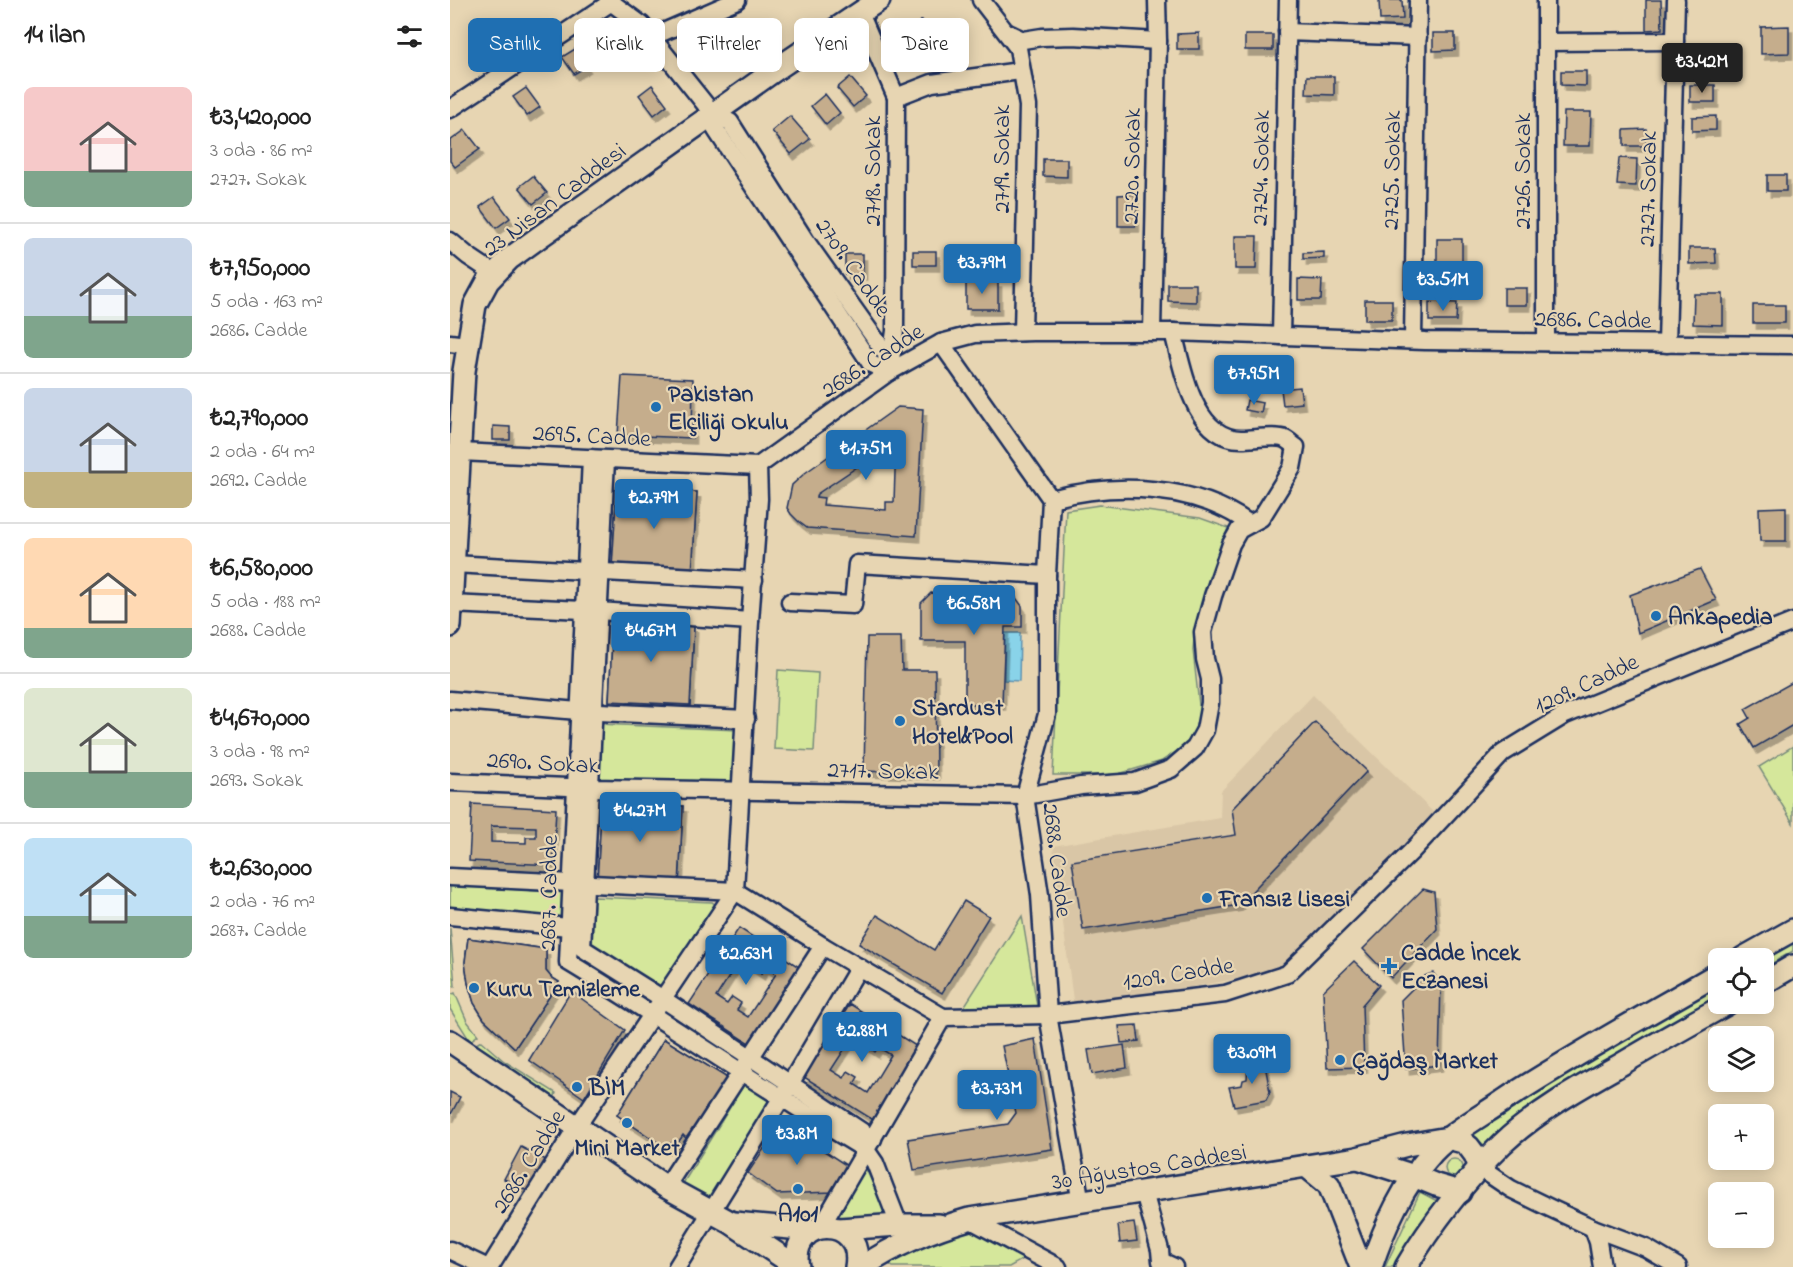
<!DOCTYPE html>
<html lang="tr">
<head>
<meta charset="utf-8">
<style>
  :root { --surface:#fff; --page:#f2f2f2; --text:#222; --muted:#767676; --line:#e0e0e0; --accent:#1f6fb2 }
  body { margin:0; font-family:"Indie Flower",sans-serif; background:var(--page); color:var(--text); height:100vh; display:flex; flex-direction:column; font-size:22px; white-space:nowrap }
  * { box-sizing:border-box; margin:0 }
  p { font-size:20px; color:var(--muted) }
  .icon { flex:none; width:33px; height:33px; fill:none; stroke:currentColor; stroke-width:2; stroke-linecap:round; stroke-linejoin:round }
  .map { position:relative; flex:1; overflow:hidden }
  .panel { display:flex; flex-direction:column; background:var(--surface); width:450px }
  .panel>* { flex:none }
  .guide { position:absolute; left:18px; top:18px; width:570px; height:54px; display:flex; gap:12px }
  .tools { position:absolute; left:1258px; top:948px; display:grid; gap:12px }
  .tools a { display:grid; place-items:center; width:66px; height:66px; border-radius:9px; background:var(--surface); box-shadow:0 3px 15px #0003; font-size:30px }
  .price { position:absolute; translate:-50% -51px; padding:0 14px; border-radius:6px; background:var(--accent); color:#fff; font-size:20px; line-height:39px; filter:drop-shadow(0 2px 3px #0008) }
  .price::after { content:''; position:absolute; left:50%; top:36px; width:18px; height:14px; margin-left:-9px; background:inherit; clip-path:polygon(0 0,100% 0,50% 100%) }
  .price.selected { background:#222; color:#fff }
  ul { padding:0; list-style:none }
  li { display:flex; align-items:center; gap:18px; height:150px; padding:0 24px }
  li+li { border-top:2px solid var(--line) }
  li span { display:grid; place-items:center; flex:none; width:168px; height:120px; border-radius:9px; color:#555 }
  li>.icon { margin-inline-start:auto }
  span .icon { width:72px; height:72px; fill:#fffc; stroke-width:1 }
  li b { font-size:26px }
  h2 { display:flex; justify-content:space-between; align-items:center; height:72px; padding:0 24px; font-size:26px }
  .pill { padding:0 21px; border-radius:9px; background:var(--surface); box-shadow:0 3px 15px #0003; font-size:21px; line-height:54px }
  .pill.selected { background:var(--accent); color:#fff }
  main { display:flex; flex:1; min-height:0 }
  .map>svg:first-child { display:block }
  .built { fill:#d9c6a6 }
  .green { fill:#d5e79b; stroke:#788b7c; stroke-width:1.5 }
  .water { fill:#89d3e9; stroke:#5d91b1; stroke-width:1.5 }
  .building { fill:#c5ad8c; stroke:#1b2f5e; stroke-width:1.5; fill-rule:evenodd; filter:url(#shadow) }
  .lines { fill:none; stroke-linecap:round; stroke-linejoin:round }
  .minor-casing { stroke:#1b2f5e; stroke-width:21 }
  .major-casing { stroke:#1b2f5e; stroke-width:26 }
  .minor { stroke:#e7d5b2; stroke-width:16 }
  .major { stroke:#e7d5b2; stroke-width:21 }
  .poi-dot { fill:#1f6fb2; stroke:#e7d5b2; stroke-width:2 }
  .labels { text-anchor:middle; stroke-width:4.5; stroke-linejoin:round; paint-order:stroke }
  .street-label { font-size:24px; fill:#1b2f5e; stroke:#e7d5b2 }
  .poi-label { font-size:24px; font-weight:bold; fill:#1b2f5e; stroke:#e7d5b2; text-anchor:start }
</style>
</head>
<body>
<main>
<section class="panel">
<h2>14 ilan<svg class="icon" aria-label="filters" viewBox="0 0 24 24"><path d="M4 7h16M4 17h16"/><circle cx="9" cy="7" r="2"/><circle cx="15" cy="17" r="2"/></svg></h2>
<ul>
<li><span style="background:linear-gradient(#f6c9c9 70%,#7fa58c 0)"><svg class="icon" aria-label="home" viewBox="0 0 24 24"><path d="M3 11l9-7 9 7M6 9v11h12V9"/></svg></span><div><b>₺3,420,000</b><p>3 oda · 86 m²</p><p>2727. Sokak</p></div></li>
<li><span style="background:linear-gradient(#c9d6e8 65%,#7fa58c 0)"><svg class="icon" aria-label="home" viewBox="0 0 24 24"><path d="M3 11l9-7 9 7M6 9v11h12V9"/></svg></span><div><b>₺7,950,000</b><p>5 oda · 163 m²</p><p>2686. Cadde</p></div></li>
<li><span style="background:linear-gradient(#c9d6e8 70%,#c2b280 0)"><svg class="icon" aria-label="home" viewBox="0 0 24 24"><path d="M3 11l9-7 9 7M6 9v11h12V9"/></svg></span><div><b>₺2,790,000</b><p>2 oda · 64 m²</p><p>2692. Cadde</p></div></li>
<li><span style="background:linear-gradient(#ffd9b3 75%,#7fa58c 0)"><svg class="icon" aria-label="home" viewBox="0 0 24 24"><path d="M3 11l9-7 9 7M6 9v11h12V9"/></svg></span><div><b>₺6,580,000</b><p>5 oda · 188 m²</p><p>2688. Cadde</p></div></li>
<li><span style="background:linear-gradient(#dfe7d0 70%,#7fa58c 0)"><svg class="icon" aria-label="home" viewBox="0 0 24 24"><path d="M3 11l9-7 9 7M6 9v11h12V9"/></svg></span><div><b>₺4,670,000</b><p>3 oda · 98 m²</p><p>2693. Sokak</p></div></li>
<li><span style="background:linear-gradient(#bfe0f5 65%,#7fa58c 0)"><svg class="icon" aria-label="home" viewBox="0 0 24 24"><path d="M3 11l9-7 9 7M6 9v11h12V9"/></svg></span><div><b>₺2,630,000</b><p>2 oda · 76 m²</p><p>2687. Cadde</p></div></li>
</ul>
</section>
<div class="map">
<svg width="1343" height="1267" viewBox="0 0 1343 1267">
  <defs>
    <filter id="shadow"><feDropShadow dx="3.5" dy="6" stdDeviation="0" flood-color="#0004"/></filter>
  </defs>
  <rect width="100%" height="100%" fill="#e7d5b2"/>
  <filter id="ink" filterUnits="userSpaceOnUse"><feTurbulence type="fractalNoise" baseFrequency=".0167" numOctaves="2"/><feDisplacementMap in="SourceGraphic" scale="12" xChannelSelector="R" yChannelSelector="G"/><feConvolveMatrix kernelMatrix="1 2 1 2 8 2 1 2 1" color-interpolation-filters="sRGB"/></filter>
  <g filter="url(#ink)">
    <polygon class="built" points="863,695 985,814 853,950 825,972 624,1008 603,846 770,818 771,791"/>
    <g class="green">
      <polygon points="650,505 750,518 778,528 745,629 743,650 750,714 741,742 712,761 665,775 603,775 616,510"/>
      <polygon points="328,670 368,673 364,751 324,749"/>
      <polygon points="148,724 288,730 285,789 146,783"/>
      <polygon points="1343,746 1343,823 1309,767"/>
      <polygon points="0,885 116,893 111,920 0,912"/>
      <polygon points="144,897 262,902 267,906 212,993 142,950"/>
      <polygon points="572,916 588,1012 512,1010"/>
      <polygon points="0,928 5,986 0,987"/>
      <polygon points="1343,941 1343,951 1314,968 1313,958"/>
      <polygon points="1269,984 1269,995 1093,1097 1070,1114 1035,1146 1022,1134 1106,1079"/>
      <polygon points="5,993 17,1021 28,1035 20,1041 0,1009 0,995"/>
      <polygon points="31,1041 54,1061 106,1093 103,1101 23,1046"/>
      <polygon points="295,1083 325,1101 262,1202 232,1185"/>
      <circle cx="1004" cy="1168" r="9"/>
      <polygon points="415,1167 439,1218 377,1224"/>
      <polygon points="970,1192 989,1202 965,1232 946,1267 935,1267"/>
      <polygon points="526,1227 577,1257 559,1267 443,1267 431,1258"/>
    </g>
    <polygon class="water" points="555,633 570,633 569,681 554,680"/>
    <g class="building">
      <polygon points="929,0 952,0 953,19 930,20"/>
      <polygon points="1196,0 1211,0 1212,29 1196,30"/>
      <polygon points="472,20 480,31 456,48 448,37"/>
      <polygon points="1339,26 1339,53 1311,54 1311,27"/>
      <polygon points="749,33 749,49 727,49 727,34"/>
      <polygon points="983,33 1005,33 1005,50 983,51"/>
      <rect x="795" y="35" width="28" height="15"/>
      <polygon points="125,49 137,66 124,74 112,57"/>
      <polygon points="1111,71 1136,71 1136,86 1111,85"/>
      <polygon points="857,76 884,76 884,95 856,94"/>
      <polygon points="400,77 416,96 403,107 387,88"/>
      <polygon points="202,85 217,105 204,115 189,95"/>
      <rect x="1240" y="85" width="25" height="17"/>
      <polygon points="76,88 90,107 77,116 63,97"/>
      <polygon points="375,94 390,113 376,125 361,106"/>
      <polygon points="1114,112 1141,112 1140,146 1113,146"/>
      <polygon points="340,116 360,139 341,154 322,131"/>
      <polygon points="1266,116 1266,130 1242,131 1242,117"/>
      <polygon points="1196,129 1196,146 1174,146 1174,130"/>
      <polygon points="15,130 30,149 5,167 0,161 0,141"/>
      <polygon points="1169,158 1187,159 1186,186 1167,185"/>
      <polygon points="593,159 617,159 617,177 593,176"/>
      <rect x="1317" y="175" width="19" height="16"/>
      <polygon points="83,176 97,193 83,204 69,187"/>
      <polygon points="685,194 686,226 668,226 668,195"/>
      <polygon points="44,197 60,218 46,228 30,207"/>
      <polygon points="785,236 807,236 806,269 785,269"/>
      <rect x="987" y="239" width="25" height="31"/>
      <polygon points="1239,248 1265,248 1266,263 1239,264"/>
      <rect x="463" y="251" width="23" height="14"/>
      <polygon points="874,252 874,258 853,259 853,253"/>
      <rect x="395" y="254" width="18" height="20"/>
      <polygon points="848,279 872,280 871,300 848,300"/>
      <rect x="516" y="281" width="32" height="28"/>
      <polygon points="718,284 746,284 746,302 718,301"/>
      <rect x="1054" y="288" width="23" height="17"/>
      <polygon points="1244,294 1273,294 1273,325 1243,324"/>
      <rect x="915" y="300" width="27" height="20"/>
      <polygon points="979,302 1007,303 1006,321 979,321"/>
      <rect x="1303" y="305" width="32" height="18"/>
      <polygon points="172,376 243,379 242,438 168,435"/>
      <polygon points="850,387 852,403 833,405 831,389"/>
      <polygon points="797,400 813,403 811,413 795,410"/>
      <path d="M448,407L473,409L466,536L357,528L349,522L341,514L337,508L342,485L355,473ZM446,441L444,502H436V510L373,505L374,498L366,497L367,494Z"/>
      <polygon points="43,426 60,427 60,440 43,440"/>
      <path d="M167,487L247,492L242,573L162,568ZM186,508L202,509V516L205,517L210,516L211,510H226L224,552L209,551L208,543L204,541L200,543L198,550H184Z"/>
      <polygon points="167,487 247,492 242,573 162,568"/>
      <polygon points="1336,507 1336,541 1310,541 1309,508"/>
      <polygon points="1250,569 1266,600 1188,633 1180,595"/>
      <polygon points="481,593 564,595 572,606 572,627 555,627 552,704 515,704 515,641 471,641 471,603"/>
      <path d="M163,621L244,626L240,705L159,701ZM182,643L223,645L222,660H218L215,664L216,669L222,670L221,684L180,683L181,668L188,667L191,663L188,658L181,657Z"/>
      <polygon points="163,621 244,626 240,705 159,701"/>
      <polygon points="417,637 451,637 452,670 485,670 486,774 414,771"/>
      <polygon points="1343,682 1343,725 1304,748 1290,724 1300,718 1295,709"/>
      <polygon points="865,722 917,771 789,905 633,930 622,861 786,835 782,809"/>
      <path d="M152,801L233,806L229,885L147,881ZM171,823L212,824L211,840L205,841L203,843L205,848L211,850L210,864L169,863L170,848L177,847L180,842L177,838L170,837Z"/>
      <polygon points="152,801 233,806 229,885 147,881"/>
      <path d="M22,804L106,809L103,865L19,861ZM41,826L86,827V837H76V843L41,842Z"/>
      <polygon points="973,889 984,892 987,929 941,978 913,949"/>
      <polygon points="514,901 539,916 492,993 409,944 427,915 484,950"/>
      <path d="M289,928L352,969L302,1045L239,1004ZM294,953L306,960L301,967L311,974L315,967L326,974L298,1017L287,1010L291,1003L282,997L277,1004L266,997Z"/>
      <path d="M18,938L96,949V971L101,977L109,982L65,1048L34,1019L24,1003L18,983L15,962ZM38,960L52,962L53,969L57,972L62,969L63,963L78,965L80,976L85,981L75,995L69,992L64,997V1001L69,1005L62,1015L46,996L40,982Z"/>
      <polygon points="18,938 96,949 96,971 101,977 109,982 65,1048 34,1019 24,1003 18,983 15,962"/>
      <polygon points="904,961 929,985 912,1005 914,1067 877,1068 873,991"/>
      <polygon points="983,973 991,983 989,1065 956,1069 951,1000 975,976"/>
      <polygon points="121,991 175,1030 134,1098 79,1060"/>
      <path d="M400,1004L469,1048L425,1121L354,1077ZM405,1033L419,1041L416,1046L425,1052L428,1047L441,1055L418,1093L404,1084L408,1077L398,1071L394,1078L381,1070Z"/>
      <polygon points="687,1025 689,1041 671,1043 669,1026"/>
      <path d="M214,1039L279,1079L247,1135L241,1132L236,1138L233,1135L225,1147L220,1143L216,1148L167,1115ZM221,1071L229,1077L227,1081L228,1086L233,1087L237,1082L244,1087L222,1121L216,1117L219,1110L216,1106H211L206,1112L198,1107Z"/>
      <polygon points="214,1039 279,1079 247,1135 241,1132 236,1138 233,1135 225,1147 220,1143 216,1148 167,1115"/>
      <polygon points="585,1039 602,1149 464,1170 458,1139 558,1124 566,1113 552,1046"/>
      <polygon points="674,1045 677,1068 642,1074 638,1050"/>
      <polygon points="814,1059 820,1092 816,1100 784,1106 779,1087 792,1085 793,1080 797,1079 798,1062"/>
      <polygon points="0,1092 10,1097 0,1116"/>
      <polygon points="331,1123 399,1167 383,1192 327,1194 298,1173"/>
      <polygon points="71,1147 96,1160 79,1192 54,1179"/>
      <polygon points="684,1223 687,1241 670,1243 668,1225"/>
    </g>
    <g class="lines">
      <g class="minor-casing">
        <g id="minor">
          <polyline points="158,0 192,25 263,114 280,122 355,240 436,354 439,372"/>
          <polyline points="531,0 568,48 578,106 573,332"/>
          <polyline points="410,13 446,97 445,331 440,366"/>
          <polyline points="837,32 968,37"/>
          <polyline points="558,33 573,40 592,37 623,36 708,41"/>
          <polyline points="202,37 287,0"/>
          <polyline points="1096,42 1225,41"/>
          <polyline points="446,97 482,83 570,71"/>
          <polyline points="0,109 160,3"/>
          <polyline points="263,114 266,130 421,364 439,372"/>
          <polyline points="0,241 18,256 45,274"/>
          <polyline points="702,332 708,41 707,0"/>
          <polyline points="831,336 838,0"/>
          <polyline points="963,340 968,0"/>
          <polyline points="1096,342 1096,0"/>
          <polyline points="0,343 17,345"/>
          <polyline points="491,343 601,499 597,575 597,714 575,796 590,895 598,1015 631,1203"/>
          <polyline points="1217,344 1226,0"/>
          <polyline points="10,452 308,466"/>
          <path d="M141,458L118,962C219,1023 315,1090 416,1150L425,1163L449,1225"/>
          <polyline points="156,460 132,948 213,999 423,1139"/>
          <path d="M601,499C666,482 744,484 800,524"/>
          <polyline points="3,564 304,580"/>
          <polyline points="340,602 403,605 407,564 597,575"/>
          <polyline points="0,604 133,610 300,621"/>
          <polyline points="0,700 128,711 296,719"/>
          <path d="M0,782L142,788L575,796L631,786L685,782L721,769L745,748L755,730L760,703V679L755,659L753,632L763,596L781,544L789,530L811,518L842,468L846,447C843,445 839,441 835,439C827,435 803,439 793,439C744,441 733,369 723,332"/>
          <polyline points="0,877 285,891 373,946 493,1017 598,1015 775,994 837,974 961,852 1053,753 1115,715 1343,622"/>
          <polyline points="0,916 119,927"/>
          <polyline points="1030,1168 1061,1189 1100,1208 1143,1228 1196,1248 1228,1267"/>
          <polyline points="216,1187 373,946"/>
          <polyline points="694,1192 710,1250 711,1261 724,1267"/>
          <polyline points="519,1219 608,1267"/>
          <polyline points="371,1227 493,1017"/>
          <polyline points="1143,1228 1148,1242 1152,1267"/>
          <polyline points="0,1250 36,1267"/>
          <polyline points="40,1267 126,1128 285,891 300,621 309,499 308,466 439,372 491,343 525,334 583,332 723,332 975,341 1343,345"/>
          <polyline points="227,1267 340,1084 409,967"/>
        </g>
      </g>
      <g class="major-casing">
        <g id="major">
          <polyline points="0,626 14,371 25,305 38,281 59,259 88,238 328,68 429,0"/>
          <polyline points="1293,958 1343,930"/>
          <polyline points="1314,983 1343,966"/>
          <polyline points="0,1041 216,1187 280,1222 347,1267"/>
          <polyline points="908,1158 964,1176 986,1185 1010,1192"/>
          <polyline points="856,1166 879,1185 911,1267"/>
          <polyline points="284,1223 363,1230"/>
          <polyline points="389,1229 449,1225 489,1225"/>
          <path d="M348,1267C338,1215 415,1214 406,1267"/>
          <path d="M413,1267C442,1246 484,1229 519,1219L907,1158L957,1145L998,1138L1013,1142L1019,1147L1025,1155L1030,1168"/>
          <path d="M921,1267C935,1225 953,1185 983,1152C1003,1131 1030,1117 1053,1101C1123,1055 1197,1015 1269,973"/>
          <path d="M956,1267C980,1226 1018,1177 1052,1144C1086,1112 1129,1088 1170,1065C1205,1044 1241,1024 1277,1004"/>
        </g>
      </g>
      <use href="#minor" class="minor"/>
      <use href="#major" class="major"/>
    </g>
  </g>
  <g class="poi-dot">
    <circle cx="206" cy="407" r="6"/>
    <circle cx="1206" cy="616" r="6"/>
    <circle cx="450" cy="721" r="6"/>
    <circle cx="757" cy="898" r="6"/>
    <path d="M936 957h6v6h6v6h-6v6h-6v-6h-6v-6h6z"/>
    <circle cx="24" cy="988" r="6"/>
    <circle cx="890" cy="1060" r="6"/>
    <circle cx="127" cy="1087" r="6"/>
    <circle cx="177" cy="1123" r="6"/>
    <circle cx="348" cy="1189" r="6"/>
  </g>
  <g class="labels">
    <g class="street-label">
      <text transform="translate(551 159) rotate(-90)" y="8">2719. Sokak</text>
      <text transform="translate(681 166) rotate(-89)" y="8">2720. Sokak</text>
      <text transform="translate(810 168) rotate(-89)" y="8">2724. Sokak</text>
      <text transform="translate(941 170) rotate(-89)" y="8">2725. Sokak</text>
      <text transform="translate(422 171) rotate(-90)" y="8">2718. Sokak</text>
      <text transform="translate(1072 171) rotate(-90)" y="8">2726. Sokak</text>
      <text transform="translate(1197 189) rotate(-89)" y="8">2727. Sokak</text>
      <text transform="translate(104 199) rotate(-37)" y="8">23 Nisan Caddesi</text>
      <text transform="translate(404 267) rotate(55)" y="8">2709. Cadde</text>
      <text transform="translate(1143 319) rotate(1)" y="8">2686. Cadde</text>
      <text transform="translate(422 360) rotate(-33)" y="8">2686. Cadde</text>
      <text transform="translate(142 435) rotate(3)" y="8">2695. Cadde</text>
      <text transform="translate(1136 683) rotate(-25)" y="8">1209. Cadde</text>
      <text transform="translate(93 762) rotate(3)" y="8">2690. Sokak</text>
      <text transform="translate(433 770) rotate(1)" y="8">2717. Sokak</text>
      <text transform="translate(608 860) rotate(83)" y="8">2688. Cadde</text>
      <text transform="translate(98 893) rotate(-89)" y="8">2687. Cadde</text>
      <text transform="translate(728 973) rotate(-9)" y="8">1209. Cadde</text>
      <text transform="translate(78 1161) rotate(-58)" y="8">2686. Cadde</text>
      <text transform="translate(699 1166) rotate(-9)" y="8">30 Ağustos Caddesi</text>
    </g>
    <g class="poi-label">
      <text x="218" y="401">Pakistan<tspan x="218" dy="28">Elçiliği Okulu</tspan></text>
      <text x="1218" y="624">Ankapedia</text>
      <text x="462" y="715">Stardust<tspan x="462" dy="28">Hotel&amp;Pool</tspan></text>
      <text x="769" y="906">Fransız Lisesi</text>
      <text x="951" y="960">Cadde İncek<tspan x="951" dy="28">Eczanesi</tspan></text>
      <text x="36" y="996">Kuru Temizleme</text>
      <text x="902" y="1068">Çağdaş Market</text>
      <text x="139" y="1095">BİM</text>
      <text x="177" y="1155" text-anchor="middle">Mini Market</text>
      <text x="348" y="1221" text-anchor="middle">A101</text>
    </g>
  </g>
</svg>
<div class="tools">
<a><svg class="icon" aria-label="locate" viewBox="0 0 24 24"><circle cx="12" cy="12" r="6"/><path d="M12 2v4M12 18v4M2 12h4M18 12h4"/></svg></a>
<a><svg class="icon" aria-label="layers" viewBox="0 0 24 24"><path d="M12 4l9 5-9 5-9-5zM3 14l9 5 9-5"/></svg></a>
<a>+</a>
<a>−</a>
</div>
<b class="price selected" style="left:1252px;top:94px">₺3.42M</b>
<b class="price" style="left:532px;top:295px">₺3.79M</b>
<b class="price" style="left:993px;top:312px">₺3.51M</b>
<b class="price" style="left:804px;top:406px">₺7.95M</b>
<b class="price" style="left:416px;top:481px">₺1.75M</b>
<b class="price" style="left:204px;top:530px">₺2.79M</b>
<b class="price" style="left:524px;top:636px">₺6.58M</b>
<b class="price" style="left:201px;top:663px">₺4.67M</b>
<b class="price" style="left:190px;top:843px">₺4.27M</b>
<b class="price" style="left:296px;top:986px">₺2.63M</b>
<b class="price" style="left:412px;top:1063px">₺2.88M</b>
<b class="price" style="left:802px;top:1085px">₺3.09M</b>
<b class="price" style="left:547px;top:1121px">₺3.73M</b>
<b class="price" style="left:347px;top:1166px">₺3.8M</b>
<div class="guide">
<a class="pill selected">Satılık</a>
<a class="pill">Kiralık</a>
<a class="pill">Filtreler</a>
<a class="pill">Yeni</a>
<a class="pill">Daire</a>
</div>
</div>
</main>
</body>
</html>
